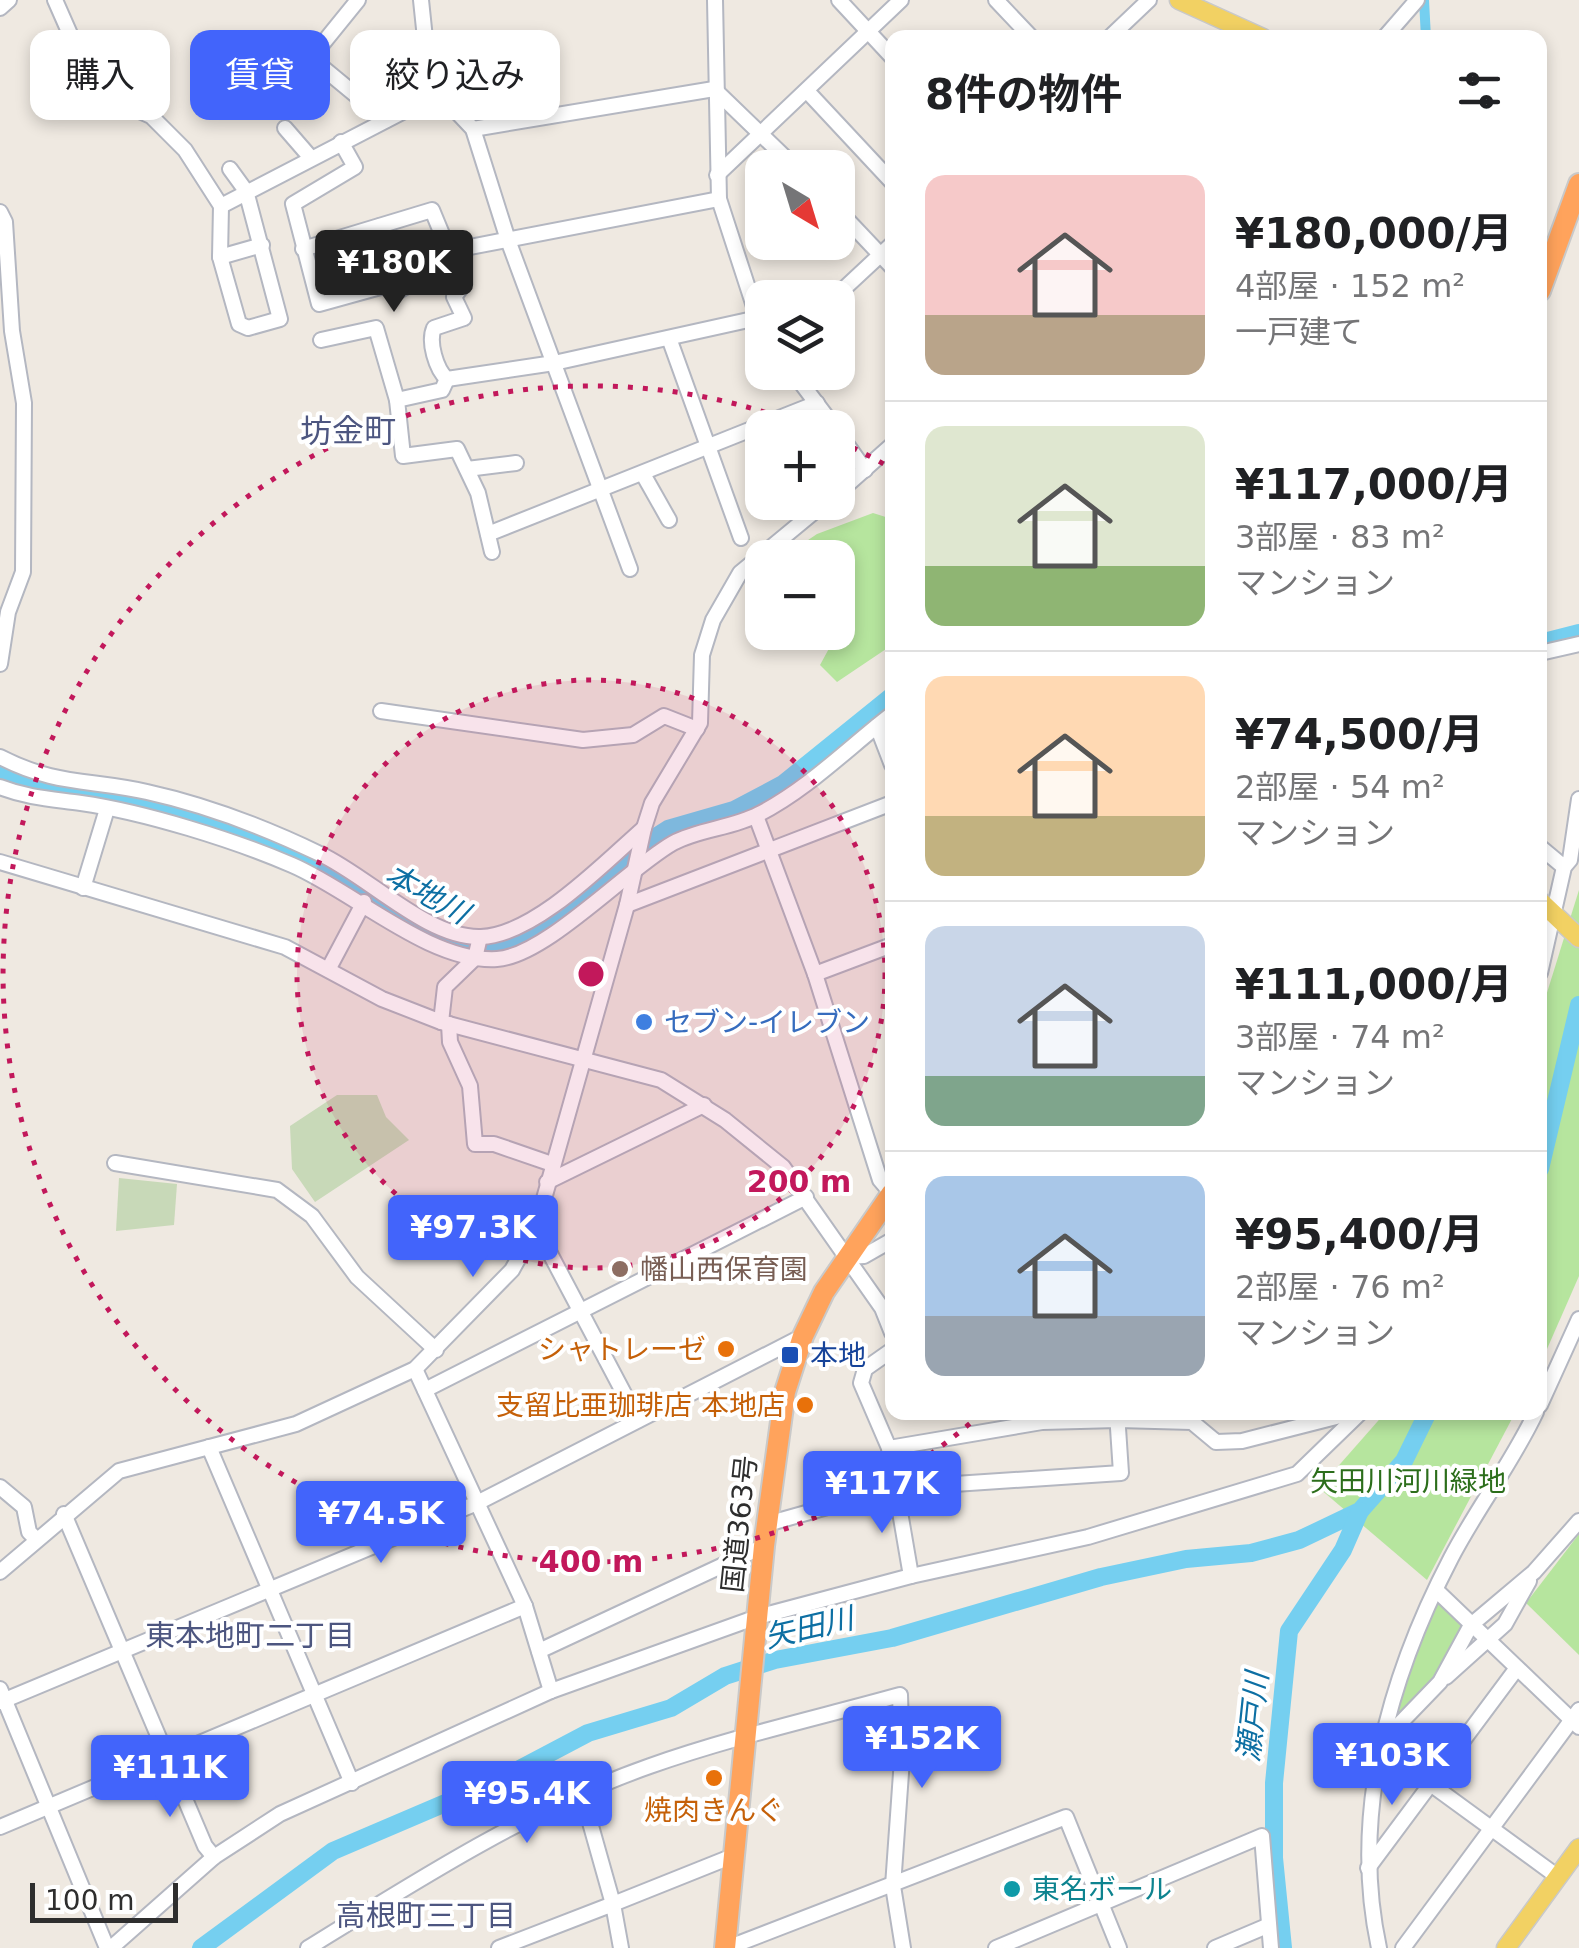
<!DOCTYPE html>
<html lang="ja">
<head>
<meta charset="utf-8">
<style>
  :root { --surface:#fff; --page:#f6f6f6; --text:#202124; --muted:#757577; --line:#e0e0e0; --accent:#4264fb }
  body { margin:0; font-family:"DejaVu Sans","Noto Sans JP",sans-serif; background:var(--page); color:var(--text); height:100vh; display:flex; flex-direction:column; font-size:38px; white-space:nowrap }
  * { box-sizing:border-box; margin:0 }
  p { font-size:32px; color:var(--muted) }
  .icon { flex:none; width:55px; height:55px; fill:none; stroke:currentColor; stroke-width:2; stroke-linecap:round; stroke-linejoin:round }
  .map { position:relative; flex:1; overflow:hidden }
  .drawer { position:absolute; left:885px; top:30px; width:662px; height:1390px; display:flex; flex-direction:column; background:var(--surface); border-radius:20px; box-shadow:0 5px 15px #0003 }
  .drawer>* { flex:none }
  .hud { position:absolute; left:30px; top:30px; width:705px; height:90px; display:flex; gap:20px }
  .needle { width:65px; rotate:142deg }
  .buttons { position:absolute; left:745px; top:150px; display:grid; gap:20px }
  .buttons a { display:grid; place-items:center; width:110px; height:110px; border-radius:20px; background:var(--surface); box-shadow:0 5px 15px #0003; font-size:50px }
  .scale { position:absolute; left:30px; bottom:25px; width:148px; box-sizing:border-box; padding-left:10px; border:5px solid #2e2e2e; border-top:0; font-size:28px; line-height:35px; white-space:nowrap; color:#2e2e2e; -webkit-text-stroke:8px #fff; paint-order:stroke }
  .price { position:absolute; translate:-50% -85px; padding:0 22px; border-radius:10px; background:var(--accent); color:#fff; font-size:32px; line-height:65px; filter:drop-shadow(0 2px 5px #0008) }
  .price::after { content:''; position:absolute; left:50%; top:60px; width:30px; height:22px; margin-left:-15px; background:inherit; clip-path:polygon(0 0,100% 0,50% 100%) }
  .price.on { background:#222; color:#fff }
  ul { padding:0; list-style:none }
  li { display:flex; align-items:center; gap:30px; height:250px; padding:0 40px }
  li+li { border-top:2px solid var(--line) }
  li span { display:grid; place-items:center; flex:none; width:280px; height:200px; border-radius:20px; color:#555 }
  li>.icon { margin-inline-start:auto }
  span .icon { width:120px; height:120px; fill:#fffc; stroke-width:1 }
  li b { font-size:42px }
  h2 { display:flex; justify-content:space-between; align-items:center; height:120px; padding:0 40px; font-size:42px }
  .chip { padding:0 35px; border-radius:20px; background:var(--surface); box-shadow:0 5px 15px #0003; font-size:35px; line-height:90px }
  .chip.on { background:var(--accent); color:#fff }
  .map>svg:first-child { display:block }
  .green { fill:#b6e59e }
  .cemetery { fill:#c8d9b8 }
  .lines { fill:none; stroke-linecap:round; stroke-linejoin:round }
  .canal { stroke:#75cff0; stroke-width:10 }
  .river { stroke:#75cff0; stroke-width:18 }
  .minor-casing { stroke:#b4b7c1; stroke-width:18 }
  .major-casing { stroke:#c9c9c9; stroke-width:21 }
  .highway-casing { stroke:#c9c9c9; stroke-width:24 }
  .minor { stroke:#fff; stroke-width:14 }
  .major { stroke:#f2d163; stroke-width:18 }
  .highway { stroke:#ffa35c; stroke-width:20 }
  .ring { fill:none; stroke:#c2185b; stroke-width:5; stroke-dasharray:5 10 }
  .shop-dot { fill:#3f7fe0; stroke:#fff; stroke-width:4 }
  .education-dot { fill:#8d6e63; stroke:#fff; stroke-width:4 }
  .food-dot { fill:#e8710a; stroke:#fff; stroke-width:4 }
  .transit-dot { fill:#1a4fb4; stroke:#fff; stroke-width:4 }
  .culture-dot { fill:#0f9aa8; stroke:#fff; stroke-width:4 }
  .labels { text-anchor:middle; stroke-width:8; stroke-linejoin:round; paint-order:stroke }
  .shop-label { font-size:28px; fill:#366cbe; stroke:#fff; text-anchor:start }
  .education-label { font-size:28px; fill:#785e54; stroke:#fff; text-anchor:start }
  .food-label { font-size:28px; fill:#c56008; stroke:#fff; text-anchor:end }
  .transit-label { font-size:28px; fill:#164399; stroke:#fff; text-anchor:start }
  .park-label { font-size:28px; fill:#2c6e1b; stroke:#fff }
  .street-label { font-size:28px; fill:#2e2e2e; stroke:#fff }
  .culture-label { font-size:28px; fill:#0d838f; stroke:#fff; text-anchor:start }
  .water-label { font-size:30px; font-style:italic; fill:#0d6fa3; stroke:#fff }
  .neighbourhood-label { font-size:30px; fill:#4d5680; stroke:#fff }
  .quarter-label { font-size:32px; fill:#4d5680; stroke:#fff }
  .centre { fill:#c2185b; stroke:#fff; stroke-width:5 }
  .ring-label { font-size:30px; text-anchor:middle; font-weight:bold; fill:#c2185b; stroke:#fff; stroke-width:8; stroke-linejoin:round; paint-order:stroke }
</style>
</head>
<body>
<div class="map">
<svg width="1579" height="1948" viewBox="0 0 1579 1948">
  <rect width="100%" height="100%" fill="#efe9e1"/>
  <g class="green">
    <polygon points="873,513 892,519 892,645 837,682 820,665 838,632 838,558 783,557 817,534"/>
    <polygon points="1579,890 1579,1276 1540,1365 1540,1015"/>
    <polygon points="1385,1413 1515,1413 1427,1580 1319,1488"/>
    <polygon points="1579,1534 1579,1655 1526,1603"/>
    <polygon points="1437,1599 1464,1625 1437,1679 1392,1724"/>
  </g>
  <g class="cemetery">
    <polygon points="337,1095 377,1095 386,1117 409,1140 315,1202 292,1169 290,1126"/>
    <polygon points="119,1178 177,1184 174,1225 116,1231"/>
  </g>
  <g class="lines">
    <polyline class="canal" points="1424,0 1426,38"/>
    <g class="river">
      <polyline points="1540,643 1579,633"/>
      <polyline points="0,771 30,781 129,798 242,830 317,860 418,926 470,949 518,938 556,915 621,859 668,829 734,810 783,784 892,696"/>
      <polyline points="1540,1169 1579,1005"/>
      <polyline points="201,1948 333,1851 497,1781 588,1733 671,1708 725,1676 775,1660 892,1638 1101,1577 1186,1559 1251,1553 1299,1540 1360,1511 1404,1461 1428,1412"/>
      <polyline points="1283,1948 1274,1858 1274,1783 1289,1631 1343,1550 1360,1511"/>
    </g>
    <g class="minor-casing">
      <g id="minor">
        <polyline points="55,0 92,84 111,98 151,116 185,150 221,206 220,257 239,324 248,328 280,319 246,191 230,169"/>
        <polyline points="358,0 311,58 386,120"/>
        <polyline points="421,0 426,48 439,93 473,129 508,240 630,569"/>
        <polyline points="715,0 719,199 762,331"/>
        <polyline points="839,0 892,57"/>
        <polyline points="996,0 1032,38"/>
        <polyline points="0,8 9,0"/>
        <polyline points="1109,38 1149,0"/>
        <polyline points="1384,38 1417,0"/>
        <polyline points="714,89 796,168"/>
        <polyline points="807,91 892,182"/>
        <polyline points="285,128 311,158"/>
        <polyline points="473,129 714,89"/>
        <polyline points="341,142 355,167 293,204 319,304 384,286"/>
        <polyline points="717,175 901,0"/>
        <polyline points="221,206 439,93"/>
        <polyline points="838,210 892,267"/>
        <polyline points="0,212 5,222 12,331 24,403 23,572 8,612 0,664"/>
        <polyline points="380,226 384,286 395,293 452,259"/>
        <path d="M303,249L432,210L463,285L454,297L464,318L434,328C428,342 436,369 447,379L554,363L762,317"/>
        <polyline points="449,251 719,199"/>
        <polyline points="220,257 262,245"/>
        <polyline points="834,298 892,244"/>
        <polyline points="669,338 741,538"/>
        <polyline points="321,340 376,328 397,400"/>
        <polyline points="793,372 835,428"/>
        <polyline points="447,379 442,390 397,400 403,456 457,449 478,493 492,552"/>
        <polyline points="838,432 865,470"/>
        <polyline points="467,469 516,463"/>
        <polyline points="643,474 669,520"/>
        <polyline points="838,493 892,445"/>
        <polyline points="488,534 817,403"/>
        <polyline points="1540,653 1579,644"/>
        <polyline points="381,711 583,740 633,735 664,716 697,729"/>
        <polyline points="877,726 892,765"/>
        <path d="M0,757C56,786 90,779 147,792C206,805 266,828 320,854C368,876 428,939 481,937C535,935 604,863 644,828"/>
        <path d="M0,787C28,798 53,799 81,803C144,812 234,840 292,865C353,891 430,963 497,959C546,956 627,869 673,843C699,829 733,828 759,814C808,789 849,747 892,714"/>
        <polyline points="756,816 815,974 880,1180 892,1194"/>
        <polyline points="1540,847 1564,867"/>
        <polyline points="0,862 285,947 382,999 441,1022 661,1080 725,1120 783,1167 882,1308 892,1333"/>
        <polyline points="83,888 107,809"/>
        <polyline points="627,905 892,803"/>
        <polyline points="329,968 364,902"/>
        <polyline points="1540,973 1564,867 1570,860 1579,799"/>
        <polyline points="815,974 892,945"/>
        <polyline points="441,1022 445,987 475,958 480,937"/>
        <polyline points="449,1024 450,1042 470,1086 475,1144 494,1144 552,1164"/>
        <polyline points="115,1163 277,1190 312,1216 357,1277 436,1350"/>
        <polyline points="547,1182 704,1105"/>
        <polyline points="536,1227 638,1420"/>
        <polyline points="848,1257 864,1256 892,1240"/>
        <polyline points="892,1350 865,1369 861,1383 889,1448 911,1576"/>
        <polyline points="415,1369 525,1606 551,1691"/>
        <polyline points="425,1390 806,1197"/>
        <polyline points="1540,1405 1579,1319"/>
        <polyline points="209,1447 352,1783"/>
        <polyline points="889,1448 1042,1422 1118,1420 1192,1422 1216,1442 1242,1441 1340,1416"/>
        <polyline points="0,1487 24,1507 29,1532 36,1539"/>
        <polyline points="64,1514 205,1846 214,1857"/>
        <polyline points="767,1524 895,1488 1121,1473 1117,1413"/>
        <polyline points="0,1572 119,1471 296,1424 415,1369 512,1270 536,1227 627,905 644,828 652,803 700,723 702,655 713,620 740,573 826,502"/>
        <polyline points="1436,1590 1579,1727"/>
        <polyline points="539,1651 764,1546"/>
        <polyline points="1446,1677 1505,1624 1529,1581"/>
        <polyline points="0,1689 107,1948"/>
        <polyline points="0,1702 477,1503 803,1336"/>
        <polyline points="1385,1739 1440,1682 1471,1625 1534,1572 1579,1521"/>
        <polyline points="1432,1785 1558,1877"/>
        <polyline points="582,1794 613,1904 733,1856"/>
        <polyline points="0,1827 525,1606"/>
        <polyline points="1368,1868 1517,1668"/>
        <polyline points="111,1948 214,1857 280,1814 551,1691 757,1617 911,1576 1088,1537 1297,1474 1361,1412"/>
        <path d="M308,1948C416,1881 530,1808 650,1766C732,1737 817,1718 900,1695L902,1759L893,1886L903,1948"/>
        <polyline points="499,1948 613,1904 621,1948"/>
        <polyline points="727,1948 1066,1817 1119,1948"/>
        <polyline points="996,1948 1262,1836 1271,1948"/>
        <polyline points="1215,1948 1267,1926"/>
        <path d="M1379,1948C1350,1815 1389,1677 1451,1558C1477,1508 1512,1463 1536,1412"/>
        <polyline points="1403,1948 1579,1710"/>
      </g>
    </g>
    <g class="major-casing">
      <g id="major">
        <polyline points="1179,0 1263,38"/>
        <polyline points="1540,901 1579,938"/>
        <polyline points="1506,1948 1579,1848"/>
      </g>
    </g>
    <g class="highway-casing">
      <g id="highway">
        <polyline points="1540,291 1579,184"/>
        <polyline points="725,1948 764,1546 785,1392 803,1336 824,1292 892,1193"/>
      </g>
    </g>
    <use href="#minor" class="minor"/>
    <use href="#major" class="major"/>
    <use href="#highway" class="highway"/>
  </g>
  <circle cx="591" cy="974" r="294" fill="#c2185b" fill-opacity=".12"/>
  <g class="ring">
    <circle cx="591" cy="974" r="294"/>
    <path d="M981 1414A588 588 0 1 1 807 427M839 441A588 588 0 0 1 889 467"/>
  </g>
  <circle class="shop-dot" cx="644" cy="1022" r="10"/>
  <circle class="education-dot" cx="620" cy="1269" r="10"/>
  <g class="food-dot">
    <circle cx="726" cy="1349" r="10"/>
    <circle cx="805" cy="1405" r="10"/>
    <circle cx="714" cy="1778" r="10"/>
  </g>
  <rect class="transit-dot" x="780" y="1345" width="20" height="20" rx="5"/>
  <circle class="culture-dot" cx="1012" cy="1889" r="10"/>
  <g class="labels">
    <g class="shop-label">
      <text x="664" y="1032">セブン-イレブン</text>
    </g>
    <g class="education-label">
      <text x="640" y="1279">幡山西保育園</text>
    </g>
    <g class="food-label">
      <text x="706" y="1359">シャトレーゼ</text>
      <text x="785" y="1415">支留比亜珈琲店 本地店</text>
      <text x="714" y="1820" text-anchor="middle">焼肉きんぐ</text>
    </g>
    <g class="transit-label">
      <text x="810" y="1365">本地</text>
    </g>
    <g class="park-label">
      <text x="1408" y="1491">矢田川河川緑地</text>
    </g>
    <g class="street-label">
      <text transform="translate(739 1524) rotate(-84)" y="10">国道363号</text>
    </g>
    <g class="culture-label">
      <text x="1032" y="1899">東名ボール</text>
    </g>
    <g class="water-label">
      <text transform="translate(427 894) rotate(29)" y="10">本地川</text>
      <text transform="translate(809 1628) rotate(-13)" y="10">矢田川</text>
      <text transform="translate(1253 1717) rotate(-84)" y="10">瀬戸川</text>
    </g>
    <g class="neighbourhood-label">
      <text x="250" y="1646">東本地町二丁目</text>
      <text x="426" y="1926">高根町三丁目</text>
    </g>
    <g class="quarter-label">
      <text x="348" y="442">坊金町</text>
    </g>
  </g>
  <circle cx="591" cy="974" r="15" class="centre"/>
  <g class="ring-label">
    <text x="799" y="1192">200 m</text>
    <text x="591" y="1572">400 m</text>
  </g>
</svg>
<div class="buttons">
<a><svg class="needle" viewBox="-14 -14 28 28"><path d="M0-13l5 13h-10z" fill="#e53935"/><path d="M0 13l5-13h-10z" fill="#757577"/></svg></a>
<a><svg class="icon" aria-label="layers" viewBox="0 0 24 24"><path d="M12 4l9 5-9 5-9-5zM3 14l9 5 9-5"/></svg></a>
<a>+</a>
<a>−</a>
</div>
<div class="scale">100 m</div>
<b class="price on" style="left:394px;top:315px">¥180K</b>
<b class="price" style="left:473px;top:1280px">¥97.3K</b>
<b class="price" style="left:882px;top:1536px">¥117K</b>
<b class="price" style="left:381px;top:1566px">¥74.5K</b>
<b class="price" style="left:922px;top:1791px">¥152K</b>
<b class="price" style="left:1392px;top:1808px">¥103K</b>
<b class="price" style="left:170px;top:1820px">¥111K</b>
<b class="price" style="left:527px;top:1846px">¥95.4K</b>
<div class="hud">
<a class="chip">購入</a>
<a class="chip on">賃貸</a>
<a class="chip">絞り込み</a>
</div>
<section class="drawer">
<h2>8件の物件<svg class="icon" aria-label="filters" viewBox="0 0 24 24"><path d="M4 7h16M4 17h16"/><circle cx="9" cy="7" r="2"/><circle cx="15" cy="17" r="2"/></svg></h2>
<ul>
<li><span style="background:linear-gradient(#f6c9c9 70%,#b9a48a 0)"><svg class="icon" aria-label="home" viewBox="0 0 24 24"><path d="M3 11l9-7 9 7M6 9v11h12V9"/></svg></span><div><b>¥180,000/月</b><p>4部屋 · 152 m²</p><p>一戸建て</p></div></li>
<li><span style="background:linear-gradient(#dfe7d0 70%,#8fb573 0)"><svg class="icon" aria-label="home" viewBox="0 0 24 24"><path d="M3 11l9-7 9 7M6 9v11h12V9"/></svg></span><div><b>¥117,000/月</b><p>3部屋 · 83 m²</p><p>マンション</p></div></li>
<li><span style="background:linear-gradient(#ffd9b3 70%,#c2b280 0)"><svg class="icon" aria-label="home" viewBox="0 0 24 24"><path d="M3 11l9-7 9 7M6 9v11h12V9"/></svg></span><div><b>¥74,500/月</b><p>2部屋 · 54 m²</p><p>マンション</p></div></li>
<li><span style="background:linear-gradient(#c9d6e8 75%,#7fa58c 0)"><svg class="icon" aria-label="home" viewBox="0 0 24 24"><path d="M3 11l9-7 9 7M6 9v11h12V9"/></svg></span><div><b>¥111,000/月</b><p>3部屋 · 74 m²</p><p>マンション</p></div></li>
<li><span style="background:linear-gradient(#a9c7e8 70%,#9aa5b1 0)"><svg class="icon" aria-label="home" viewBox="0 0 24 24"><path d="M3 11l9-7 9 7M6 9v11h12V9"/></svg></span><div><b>¥95,400/月</b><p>2部屋 · 76 m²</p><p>マンション</p></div></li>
</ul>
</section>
</div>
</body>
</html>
